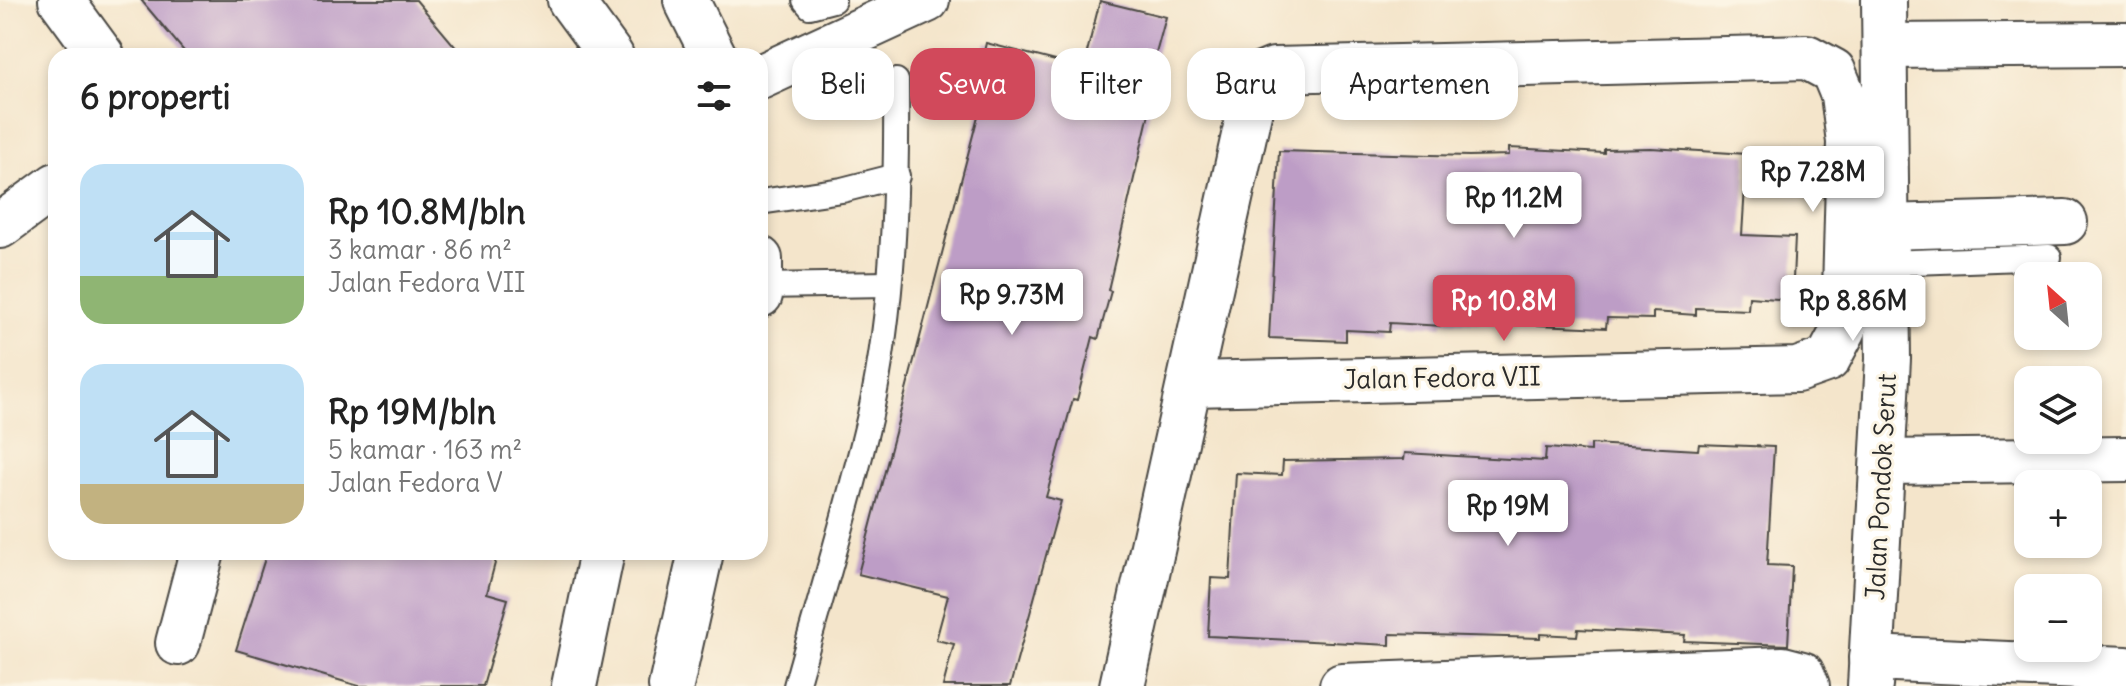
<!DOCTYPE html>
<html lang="id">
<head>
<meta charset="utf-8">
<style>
  :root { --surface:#fff; --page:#f2f2f2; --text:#222; --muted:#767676; --accent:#d1495b }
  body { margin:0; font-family:Delius,sans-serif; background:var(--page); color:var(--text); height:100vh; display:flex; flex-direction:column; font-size:30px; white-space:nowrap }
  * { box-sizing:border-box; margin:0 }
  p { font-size:26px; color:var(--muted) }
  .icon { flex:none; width:44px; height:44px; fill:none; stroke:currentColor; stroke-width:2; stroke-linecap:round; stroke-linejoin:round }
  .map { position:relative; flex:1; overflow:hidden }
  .side { position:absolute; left:48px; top:48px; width:720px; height:512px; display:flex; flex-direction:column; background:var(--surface); border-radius:24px; box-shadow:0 4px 12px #0003 }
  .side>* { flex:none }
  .hud { position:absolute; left:792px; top:48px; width:760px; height:72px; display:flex; gap:16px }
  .needle { width:52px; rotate:333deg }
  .fabs { position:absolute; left:2014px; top:262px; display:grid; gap:16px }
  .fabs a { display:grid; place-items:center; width:88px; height:88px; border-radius:16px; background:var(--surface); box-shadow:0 4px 12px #0003; font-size:40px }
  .price { position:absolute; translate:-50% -68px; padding:0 18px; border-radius:8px; background:#fff; color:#222; font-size:26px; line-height:52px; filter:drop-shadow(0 2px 4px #0008) }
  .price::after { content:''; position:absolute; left:50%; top:48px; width:24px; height:18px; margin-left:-12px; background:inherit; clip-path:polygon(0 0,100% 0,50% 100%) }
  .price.active { background:var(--accent); color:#fff }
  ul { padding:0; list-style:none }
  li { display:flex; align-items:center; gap:24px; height:200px; padding:0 32px }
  li span { display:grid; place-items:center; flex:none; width:224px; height:160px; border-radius:24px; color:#555 }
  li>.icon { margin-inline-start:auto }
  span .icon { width:96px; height:96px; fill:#fffc; stroke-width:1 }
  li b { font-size:34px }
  h2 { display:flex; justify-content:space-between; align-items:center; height:96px; padding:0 32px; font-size:34px }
  .pill { padding:0 28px; border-radius:24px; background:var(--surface); box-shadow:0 4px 12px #0003; font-size:28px; line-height:72px }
  .pill.active { background:var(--accent); color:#fff }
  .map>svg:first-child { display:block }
  .building { fill:#bd9dc6 }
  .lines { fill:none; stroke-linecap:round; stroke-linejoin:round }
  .lane-casing { stroke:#494743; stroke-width:28 }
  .street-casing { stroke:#494743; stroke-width:48 }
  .secondary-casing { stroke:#494743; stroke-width:48 }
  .lane { stroke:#fff; stroke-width:24 }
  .street { stroke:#fff; stroke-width:44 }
  .secondary { stroke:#fff; stroke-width:44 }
  .labels { text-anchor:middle; stroke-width:6; stroke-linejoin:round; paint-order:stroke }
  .street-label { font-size:26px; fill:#2b2b2b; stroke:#fcf5e5 }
</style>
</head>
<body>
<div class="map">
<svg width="2126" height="686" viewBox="0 0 2126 686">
  <rect width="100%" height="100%" fill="#fcf5e5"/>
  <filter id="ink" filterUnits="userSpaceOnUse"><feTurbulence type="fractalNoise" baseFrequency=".0125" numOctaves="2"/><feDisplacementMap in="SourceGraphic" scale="16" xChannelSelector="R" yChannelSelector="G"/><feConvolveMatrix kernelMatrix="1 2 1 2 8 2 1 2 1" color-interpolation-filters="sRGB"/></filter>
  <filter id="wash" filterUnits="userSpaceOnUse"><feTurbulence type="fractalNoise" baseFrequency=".006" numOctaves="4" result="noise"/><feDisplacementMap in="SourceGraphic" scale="32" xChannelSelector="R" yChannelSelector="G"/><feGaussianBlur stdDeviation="1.8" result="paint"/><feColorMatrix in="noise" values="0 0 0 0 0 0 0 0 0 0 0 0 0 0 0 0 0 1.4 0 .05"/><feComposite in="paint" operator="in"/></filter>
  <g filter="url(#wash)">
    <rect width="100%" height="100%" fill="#f4e5cb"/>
    <g id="blocks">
      <g class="building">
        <polygon points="141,0 416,0 463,56 188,56"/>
        <polygon points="1100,1 1166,17 1146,90 1154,92 1108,290 1111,291 1098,339 1093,337 1077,400 1073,399 1046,497 1061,501 1010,686 943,686 954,644 936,640 948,596 858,574 984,93 974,91 986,43 1083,68"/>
        <polygon points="1509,148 1604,153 1604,149 1651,148 1747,154 1742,235 1795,237 1792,300 1749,297 1748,310 1696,308 1696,315 1653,312 1653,319 1607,318 1606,328 1443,321 1443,326 1390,323 1389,332 1346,330 1346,341 1269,338 1279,151 1469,156 1509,155"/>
        <polygon points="1591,444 1698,450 1699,444 1774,447 1767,565 1792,566 1788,645 1684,641 1685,635 1578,629 1577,636 1540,634 1540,638 1390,634 1390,645 1208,636 1211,578 1230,579 1236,473 1282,475 1283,461 1404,459 1405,453 1545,461 1546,448 1591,451"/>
        <polygon points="267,552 498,552 487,593 508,599 483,686 359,686 236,650"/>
      </g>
    </g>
  </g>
  <g filter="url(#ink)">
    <use href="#blocks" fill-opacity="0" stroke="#494743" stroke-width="2"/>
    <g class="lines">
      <g class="lane-casing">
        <g id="lane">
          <polyline points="805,0 810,6 833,0"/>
          <polyline points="760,202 842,190 897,176"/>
          <polyline points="1886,263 2049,257"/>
          <polyline points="760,286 889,284"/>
          <path d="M796,686C821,596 849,506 870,415C894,306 897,192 896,81"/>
        </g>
      </g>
      <g class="street-casing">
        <g id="street">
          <polyline points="61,0 102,56"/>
          <polyline points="1885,46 2126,44"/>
          <polyline points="760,77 927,0"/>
          <polyline points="0,226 56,185"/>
          <polyline points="1886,227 2065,222"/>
          <polyline points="1885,462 2126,459"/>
          <polyline points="178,643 202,552"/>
          <polyline points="1871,658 2126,669"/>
          <polyline points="1122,686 1257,77 1274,70 1807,57 1833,71 1843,95 1849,142 1844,329 1828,359 1797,370 1191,384"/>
          <polyline points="1342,686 1783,669 1802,674 1807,686"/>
          <polyline points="1870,686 1888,359 1884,0"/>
        </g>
      </g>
      <g class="secondary-casing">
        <g id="secondary">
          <polyline points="570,0 611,56"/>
          <polyline points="686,0 714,56"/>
          <polyline points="760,259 760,295"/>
          <polyline points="574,686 602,552"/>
          <polyline points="671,686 701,552"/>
        </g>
      </g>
      <use href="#lane" class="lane"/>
      <use href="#street" class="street"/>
      <use href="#secondary" class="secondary"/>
    </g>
  </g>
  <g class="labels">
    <g class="street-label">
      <text transform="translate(1442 378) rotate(-1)" y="9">Jalan Fedora VII</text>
      <text transform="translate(1881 487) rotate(-87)" y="9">Jalan Pondok Serut</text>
    </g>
  </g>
</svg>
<div class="fabs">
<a><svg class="needle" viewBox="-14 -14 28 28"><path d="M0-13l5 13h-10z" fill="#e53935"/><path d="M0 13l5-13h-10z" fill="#767676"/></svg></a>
<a><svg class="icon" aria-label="layers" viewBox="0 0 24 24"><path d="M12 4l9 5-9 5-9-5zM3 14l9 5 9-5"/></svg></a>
<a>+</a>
<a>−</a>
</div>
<b class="price" style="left:1813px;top:214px">Rp 7.28M</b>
<b class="price" style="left:1514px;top:240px">Rp 11.2M</b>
<b class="price" style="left:1012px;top:337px">Rp 9.73M</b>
<b class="price active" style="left:1504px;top:343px">Rp 10.8M</b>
<b class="price" style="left:1853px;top:343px">Rp 8.86M</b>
<b class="price" style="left:1508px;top:548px">Rp 19M</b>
<div class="hud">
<a class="pill">Beli</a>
<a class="pill active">Sewa</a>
<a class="pill">Filter</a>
<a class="pill">Baru</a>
<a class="pill">Apartemen</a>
</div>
<section class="side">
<h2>6 properti<svg class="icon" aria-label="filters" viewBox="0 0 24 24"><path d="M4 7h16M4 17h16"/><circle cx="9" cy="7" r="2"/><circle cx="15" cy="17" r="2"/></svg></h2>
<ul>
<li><span style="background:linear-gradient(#bfe0f5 70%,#8fb573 0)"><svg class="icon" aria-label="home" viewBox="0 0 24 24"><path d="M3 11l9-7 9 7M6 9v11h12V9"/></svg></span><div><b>Rp 10.8M/bln</b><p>3 kamar · 86 m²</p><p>Jalan Fedora VII</p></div></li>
<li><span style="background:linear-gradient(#bfe0f5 75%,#c2b280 0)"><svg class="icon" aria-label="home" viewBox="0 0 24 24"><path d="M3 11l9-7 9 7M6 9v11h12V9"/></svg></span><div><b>Rp 19M/bln</b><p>5 kamar · 163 m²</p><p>Jalan Fedora V</p></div></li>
</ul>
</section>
</div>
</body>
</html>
